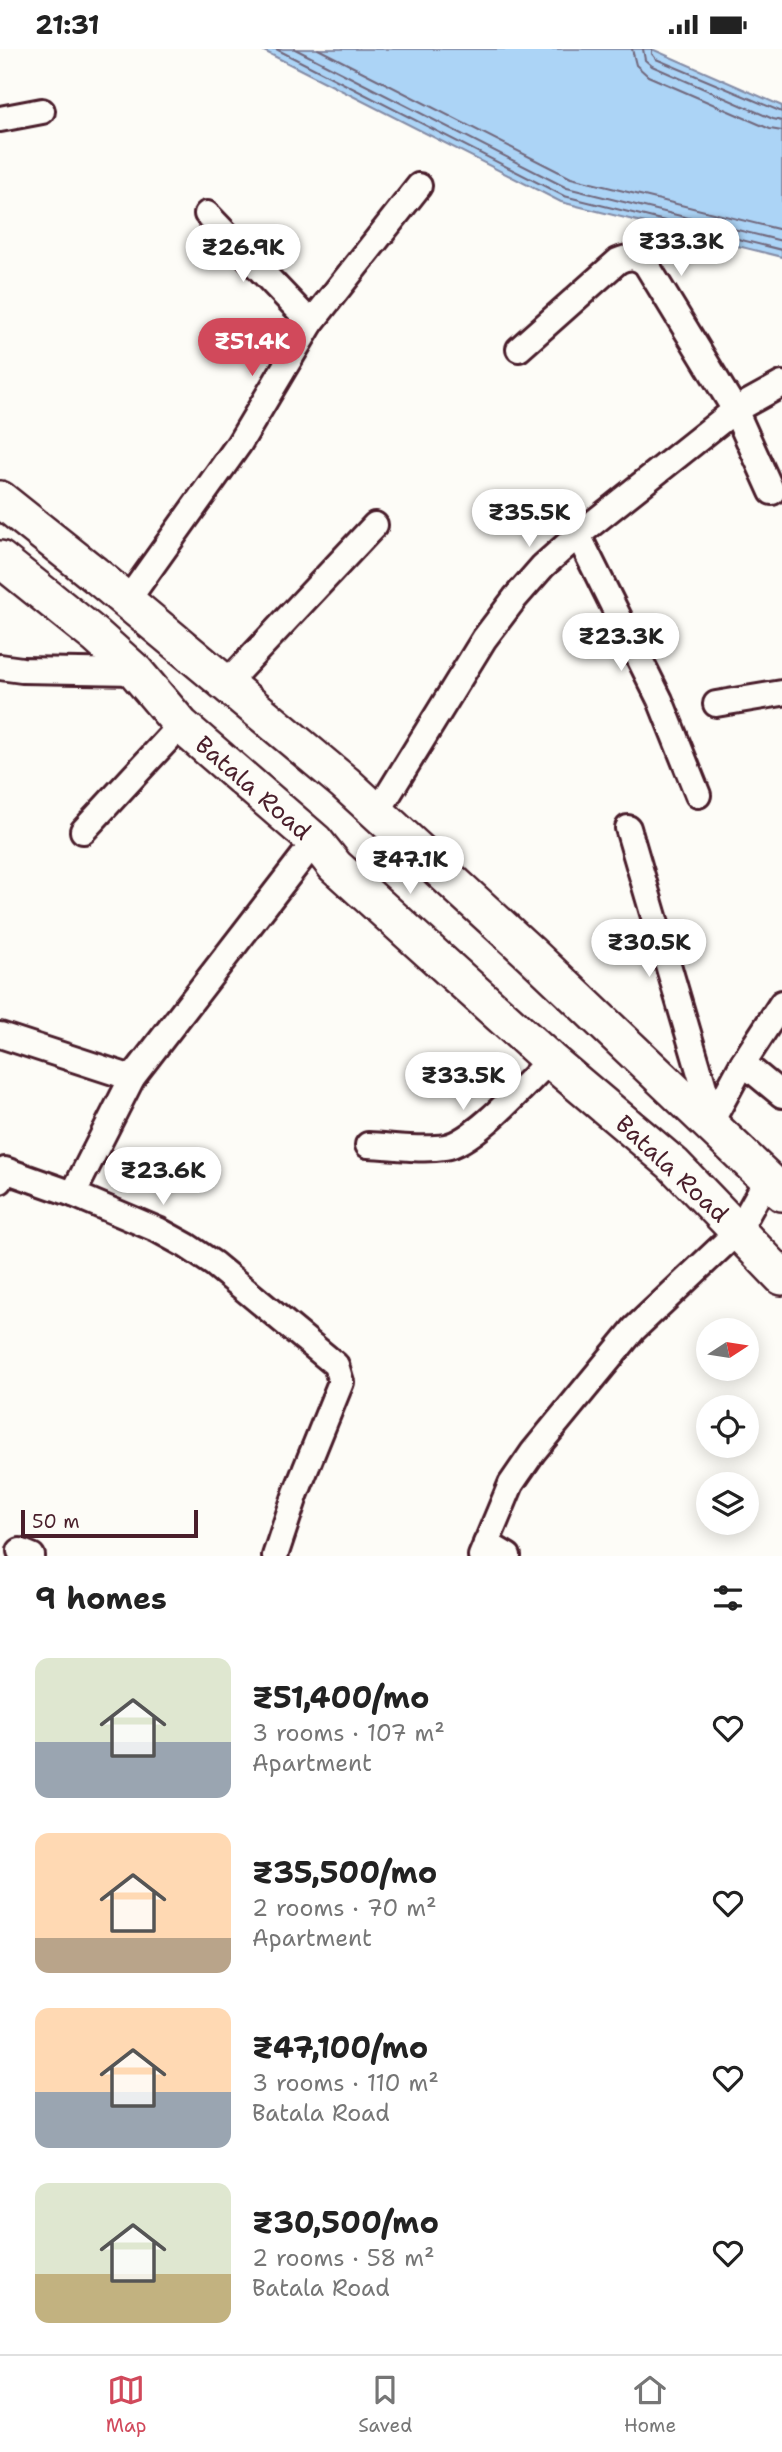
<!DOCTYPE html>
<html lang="en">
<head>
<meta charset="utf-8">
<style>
  :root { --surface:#fff; --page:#f2f2f2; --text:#222; --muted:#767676; --line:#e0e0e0; --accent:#d1495b }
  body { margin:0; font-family:"Shantell Sans",sans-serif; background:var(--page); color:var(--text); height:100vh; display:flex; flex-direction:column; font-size:26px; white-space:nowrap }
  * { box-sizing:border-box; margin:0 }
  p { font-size:23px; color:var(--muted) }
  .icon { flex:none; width:38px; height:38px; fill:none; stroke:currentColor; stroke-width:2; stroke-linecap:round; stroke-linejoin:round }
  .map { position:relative; height:1507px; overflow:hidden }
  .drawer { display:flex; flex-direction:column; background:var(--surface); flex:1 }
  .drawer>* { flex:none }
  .needle { width:46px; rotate:78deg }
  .controls { position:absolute; left:696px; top:1269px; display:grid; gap:14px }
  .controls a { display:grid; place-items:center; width:63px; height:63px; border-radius:50%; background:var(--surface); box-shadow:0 4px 18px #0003; font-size:35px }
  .scale { position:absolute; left:21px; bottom:18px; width:177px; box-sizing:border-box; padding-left:7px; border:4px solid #4a1f2b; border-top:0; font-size:19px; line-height:24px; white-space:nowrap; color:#4a1f2b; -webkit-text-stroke:5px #fdfcf7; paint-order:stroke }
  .price { position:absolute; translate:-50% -60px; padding:0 16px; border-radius:24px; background:#fff; color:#222; font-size:23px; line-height:46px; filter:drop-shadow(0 2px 4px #0008) }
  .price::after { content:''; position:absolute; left:50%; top:42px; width:21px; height:16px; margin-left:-10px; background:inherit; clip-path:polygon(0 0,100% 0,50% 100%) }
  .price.active { background:var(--accent); color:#fff }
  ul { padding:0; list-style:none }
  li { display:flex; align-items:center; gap:21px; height:175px; padding:0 35px }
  li span { display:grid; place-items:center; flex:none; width:196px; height:140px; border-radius:14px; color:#555 }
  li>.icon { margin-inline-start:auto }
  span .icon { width:84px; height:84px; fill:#fffc; stroke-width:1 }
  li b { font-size:30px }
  h2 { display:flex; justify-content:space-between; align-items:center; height:84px; padding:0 35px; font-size:30px }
  .status { display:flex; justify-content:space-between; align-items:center; height:49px; padding:0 35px; background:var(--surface); direction:ltr }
  .status svg { height:19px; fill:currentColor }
  .menu { display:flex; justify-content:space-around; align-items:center; height:98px; border-top:2px solid var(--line); background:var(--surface); font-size:19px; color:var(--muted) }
  .menu a { display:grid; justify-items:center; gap:4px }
  .menu .active { color:var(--accent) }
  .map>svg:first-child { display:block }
  .water { fill:#acd4f6; stroke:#858ca5; stroke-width:2 }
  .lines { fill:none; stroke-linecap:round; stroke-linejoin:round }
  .shore { stroke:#71677c; stroke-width:2 }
  .minor-casing { stroke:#4a1f2b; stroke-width:30 }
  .secondary-casing { stroke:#4a1f2b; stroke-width:40 }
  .minor { stroke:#fdfcf7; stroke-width:24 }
  .secondary { stroke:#fdfcf7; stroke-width:35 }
  .labels { text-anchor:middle; stroke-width:6; stroke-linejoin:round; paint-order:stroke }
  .street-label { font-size:24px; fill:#4a1f2b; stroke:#fdfcf7 }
</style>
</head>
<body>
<div class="status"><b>21:31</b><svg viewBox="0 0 49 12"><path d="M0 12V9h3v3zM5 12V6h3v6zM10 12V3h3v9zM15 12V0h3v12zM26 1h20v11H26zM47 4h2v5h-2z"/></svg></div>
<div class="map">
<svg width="782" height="1507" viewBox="0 0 782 1507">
  <rect width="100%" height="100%" fill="#fdfcf7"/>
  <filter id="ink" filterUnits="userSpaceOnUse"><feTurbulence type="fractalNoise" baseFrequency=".0143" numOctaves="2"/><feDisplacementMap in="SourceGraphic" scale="14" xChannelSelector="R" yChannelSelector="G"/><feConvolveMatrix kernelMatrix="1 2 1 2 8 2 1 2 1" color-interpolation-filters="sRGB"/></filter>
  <g filter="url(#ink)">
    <polygon class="water" points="260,0 652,0 782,57 782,208 561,153"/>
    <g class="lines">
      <g class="shore">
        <polyline points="276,0 564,147 782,201"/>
        <polyline points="295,0 567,139 782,192"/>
        <polyline points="318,0 571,129 782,181"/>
        <polyline points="632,0 636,16 648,27 770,80 782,82"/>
        <polyline points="643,0 645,11 652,17 773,70 782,72"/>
        <polyline points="652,0 652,5 656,10 782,63"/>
      </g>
      <g class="minor-casing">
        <g id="minor">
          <polyline points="0,70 42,62"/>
          <polyline points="207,165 311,274"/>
          <path d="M519,300L618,212C629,207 637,207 646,215L735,361L772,443"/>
          <polyline points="578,486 660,651 698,746"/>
          <polyline points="127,552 239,395 311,274 419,137"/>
          <polyline points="0,618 22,621 136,623"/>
          <polyline points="226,635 375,476"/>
          <polyline points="716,655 782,644"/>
          <polyline points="377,764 484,590 515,549 543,517 578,486 735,361 782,335"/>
          <polyline points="628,779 713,1069"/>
          <polyline points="83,782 181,676"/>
          <polyline points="0,986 132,1029"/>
          <polyline points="743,1014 782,1046"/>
          <polyline points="710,1075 743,1014 782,954"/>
          <path d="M368,1096C393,1097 421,1102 445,1098C475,1093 526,1034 550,1011"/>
          <polyline points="0,1132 5,1121 73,1145"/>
          <polyline points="486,1494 508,1507"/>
          <polyline points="20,1502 32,1507"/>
          <polyline points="275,1507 296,1444 341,1333 336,1316 214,1215 187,1197 158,1181 73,1145 132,1029 315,792"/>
          <polyline points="481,1507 511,1435 533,1403 634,1280 738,1182 767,1130"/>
        </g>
      </g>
      <g class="secondary-casing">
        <g id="secondary">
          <polyline points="0,450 98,528 345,734 531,905 782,1144"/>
          <polyline points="0,510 96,587 136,623 181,676 315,792 335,817 550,1011 673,1115 782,1228"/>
        </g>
      </g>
      <use href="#minor" class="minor"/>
      <use href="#secondary" class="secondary"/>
    </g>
  </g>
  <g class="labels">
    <g class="street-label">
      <text transform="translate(253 739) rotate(41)" y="8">Batala Road</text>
      <text transform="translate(672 1120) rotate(43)" y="8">Batala Road</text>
    </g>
  </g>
</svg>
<div class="controls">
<a><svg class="needle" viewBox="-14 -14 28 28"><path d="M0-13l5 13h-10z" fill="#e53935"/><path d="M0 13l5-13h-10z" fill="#767676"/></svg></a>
<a><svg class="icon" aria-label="locate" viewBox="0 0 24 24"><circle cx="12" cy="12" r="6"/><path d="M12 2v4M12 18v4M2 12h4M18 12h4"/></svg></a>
<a><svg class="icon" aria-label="layers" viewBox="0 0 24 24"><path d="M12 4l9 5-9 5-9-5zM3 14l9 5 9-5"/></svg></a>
</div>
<div class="scale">50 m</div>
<b class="price" style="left:681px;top:229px">₹33.3K</b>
<b class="price" style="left:243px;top:235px">₹26.9K</b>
<b class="price active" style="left:252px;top:329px">₹51.4K</b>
<b class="price" style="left:529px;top:500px">₹35.5K</b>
<b class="price" style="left:621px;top:624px">₹23.3K</b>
<b class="price" style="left:410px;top:847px">₹47.1K</b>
<b class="price" style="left:649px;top:930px">₹30.5K</b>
<b class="price" style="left:463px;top:1063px">₹33.5K</b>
<b class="price" style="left:163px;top:1158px">₹23.6K</b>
</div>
<section class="drawer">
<h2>9 homes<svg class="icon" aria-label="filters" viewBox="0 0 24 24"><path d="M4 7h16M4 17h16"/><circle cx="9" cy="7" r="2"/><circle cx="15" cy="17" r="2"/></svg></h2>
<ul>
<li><span style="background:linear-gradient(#dfe7d0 60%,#9aa5b1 0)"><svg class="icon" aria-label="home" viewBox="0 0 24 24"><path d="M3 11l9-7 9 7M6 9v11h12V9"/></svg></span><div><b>₹51,400/mo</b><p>3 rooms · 107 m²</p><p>Apartment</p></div><svg class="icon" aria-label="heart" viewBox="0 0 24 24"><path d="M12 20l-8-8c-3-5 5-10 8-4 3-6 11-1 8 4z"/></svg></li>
<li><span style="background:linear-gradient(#ffd9b3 75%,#b9a48a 0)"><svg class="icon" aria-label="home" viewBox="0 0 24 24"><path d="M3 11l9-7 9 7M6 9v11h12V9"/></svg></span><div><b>₹35,500/mo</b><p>2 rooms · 70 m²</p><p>Apartment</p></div><svg class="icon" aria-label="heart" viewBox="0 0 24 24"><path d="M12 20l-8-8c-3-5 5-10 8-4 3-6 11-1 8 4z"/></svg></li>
<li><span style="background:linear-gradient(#ffd9b3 60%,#9aa5b1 0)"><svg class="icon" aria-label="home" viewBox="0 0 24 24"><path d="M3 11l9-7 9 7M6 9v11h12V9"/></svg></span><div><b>₹47,100/mo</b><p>3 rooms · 110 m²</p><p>Batala Road</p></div><svg class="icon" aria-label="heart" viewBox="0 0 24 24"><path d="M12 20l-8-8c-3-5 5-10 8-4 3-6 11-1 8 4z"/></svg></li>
<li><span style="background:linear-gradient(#dfe7d0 65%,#c2b280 0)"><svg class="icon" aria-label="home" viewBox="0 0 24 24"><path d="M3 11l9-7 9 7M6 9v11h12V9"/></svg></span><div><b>₹30,500/mo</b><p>2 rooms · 58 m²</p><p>Batala Road</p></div><svg class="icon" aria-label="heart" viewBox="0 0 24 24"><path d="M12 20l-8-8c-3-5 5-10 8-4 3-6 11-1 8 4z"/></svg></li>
</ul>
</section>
<nav class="menu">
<a class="active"><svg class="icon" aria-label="map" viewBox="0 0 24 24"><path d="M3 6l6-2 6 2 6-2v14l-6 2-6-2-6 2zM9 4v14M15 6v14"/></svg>Map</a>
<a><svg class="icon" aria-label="saved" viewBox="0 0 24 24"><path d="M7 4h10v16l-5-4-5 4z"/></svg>Saved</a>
<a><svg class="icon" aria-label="home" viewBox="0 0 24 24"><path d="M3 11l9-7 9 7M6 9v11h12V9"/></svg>Home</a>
</nav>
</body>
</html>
